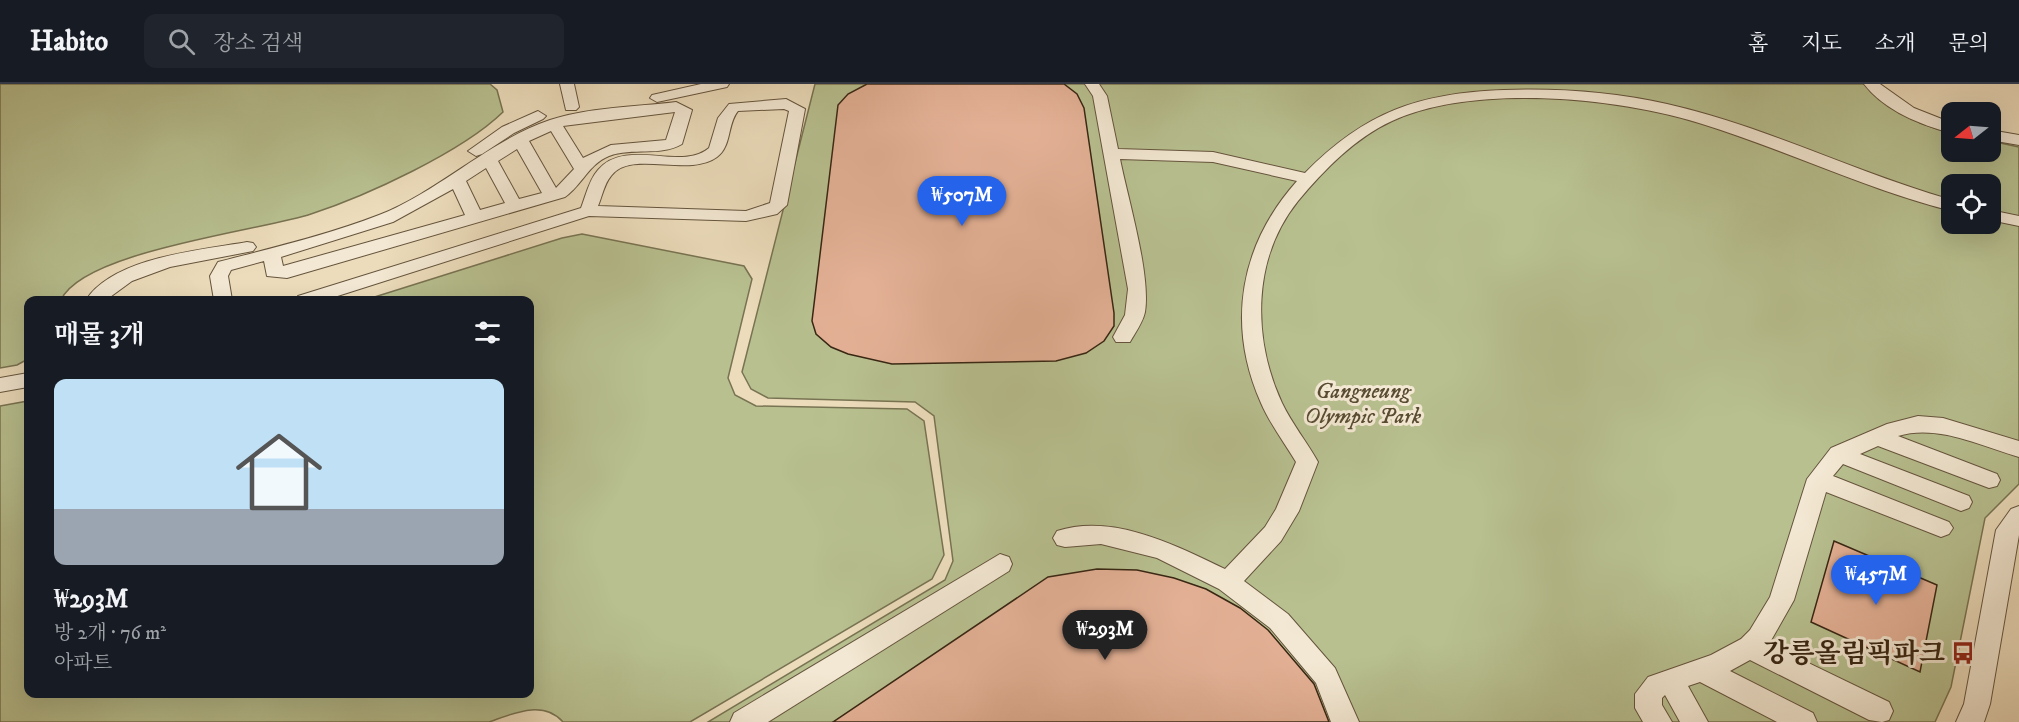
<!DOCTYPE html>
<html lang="ko">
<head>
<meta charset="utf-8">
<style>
  :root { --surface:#171b24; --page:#20242c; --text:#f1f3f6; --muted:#9ea1a6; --line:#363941; --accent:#2563eb }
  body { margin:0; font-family:"IM FELL DW Pica","Noto Serif KR",serif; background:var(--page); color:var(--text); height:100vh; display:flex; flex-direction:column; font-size:22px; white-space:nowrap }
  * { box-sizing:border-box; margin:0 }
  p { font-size:20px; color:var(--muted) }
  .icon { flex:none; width:33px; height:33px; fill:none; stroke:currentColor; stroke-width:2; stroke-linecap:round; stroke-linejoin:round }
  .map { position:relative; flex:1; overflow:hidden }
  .details { position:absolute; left:24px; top:212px; width:510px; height:402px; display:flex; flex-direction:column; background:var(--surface); border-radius:12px; box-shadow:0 6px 24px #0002 }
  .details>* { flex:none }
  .needle { width:39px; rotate:253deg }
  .buttons { position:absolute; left:1941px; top:18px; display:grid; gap:12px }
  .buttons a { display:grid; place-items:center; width:60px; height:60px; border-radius:12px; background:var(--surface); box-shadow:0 6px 24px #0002; font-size:30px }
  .price { position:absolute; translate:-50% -51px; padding:0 14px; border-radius:21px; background:var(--accent); color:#fff; font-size:20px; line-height:39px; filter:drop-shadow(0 2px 3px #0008) }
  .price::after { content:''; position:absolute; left:50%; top:36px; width:18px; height:14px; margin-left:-9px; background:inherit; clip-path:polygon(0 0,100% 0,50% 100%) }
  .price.selected { background:#222; color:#fff }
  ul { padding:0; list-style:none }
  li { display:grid; align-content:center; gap:12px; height:318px; padding:0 30px }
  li+li { border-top:2px solid var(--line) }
  li span { display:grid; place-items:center; height:186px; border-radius:12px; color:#555 }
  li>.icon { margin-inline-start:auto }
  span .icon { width:108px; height:108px; fill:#fffc; stroke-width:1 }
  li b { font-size:26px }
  h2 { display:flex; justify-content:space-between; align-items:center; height:72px; padding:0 30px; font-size:26px }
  header { display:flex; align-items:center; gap:36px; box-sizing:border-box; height:84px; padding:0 30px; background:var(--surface); border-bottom:2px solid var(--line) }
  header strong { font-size:28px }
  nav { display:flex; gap:33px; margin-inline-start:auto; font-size:21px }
  .search { width:420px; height:54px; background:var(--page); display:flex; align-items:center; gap:15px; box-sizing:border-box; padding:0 21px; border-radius:12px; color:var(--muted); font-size:22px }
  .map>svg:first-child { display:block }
  .green { fill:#b8c090; stroke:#787352; stroke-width:1.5; fill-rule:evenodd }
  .building { fill:#e3b095; stroke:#382613; stroke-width:1.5 }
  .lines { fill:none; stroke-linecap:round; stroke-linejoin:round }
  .minor-casing { stroke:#65543d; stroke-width:2 }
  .minor { fill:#f3e8d3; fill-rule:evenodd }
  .labels { text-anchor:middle; stroke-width:6; stroke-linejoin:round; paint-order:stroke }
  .park-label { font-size:22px; font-style:italic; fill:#584c32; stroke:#f3e8d3 }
  .near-poi-label { font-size:27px; font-weight:bold; fill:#382613; stroke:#f3e8d3; text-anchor:end }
</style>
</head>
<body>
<header>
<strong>Habito</strong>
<div class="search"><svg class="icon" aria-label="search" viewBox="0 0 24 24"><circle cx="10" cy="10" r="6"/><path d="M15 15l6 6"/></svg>장소 검색</div>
<nav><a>홈</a><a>지도</a><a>소개</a><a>문의</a></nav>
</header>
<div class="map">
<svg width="2019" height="638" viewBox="0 0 2019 638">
  <rect width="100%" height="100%" fill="#ecdcbb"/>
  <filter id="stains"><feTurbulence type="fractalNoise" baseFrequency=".00333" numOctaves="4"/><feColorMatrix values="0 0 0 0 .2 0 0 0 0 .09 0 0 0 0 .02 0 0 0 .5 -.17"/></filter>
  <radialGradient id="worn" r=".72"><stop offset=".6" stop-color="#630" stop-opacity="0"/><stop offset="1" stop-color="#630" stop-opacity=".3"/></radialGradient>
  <g class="green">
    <path d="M0,0H490L497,6L503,28C462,68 366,112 311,130C259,147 83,167 61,216H28V275L17,281L0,284Z"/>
    <path d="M815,0H1866L1920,39L1951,50L1952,68H1990L1991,57L2019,63V400L1985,434L1951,603L1935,638H708L945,496L953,477L934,332L915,318L768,314L751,305L742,288ZM1952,100H1990V140H1952Z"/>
    <path d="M582,150L744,182L752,195L728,294L735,311L756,322L907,325L924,337L944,471L932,495L690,638H563C543,615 512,630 489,638H0V322L28,317V609H530V216H365L562,154Z"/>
  </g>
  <g class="building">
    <polygon points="867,0 1064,0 1077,10 1084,24 1114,229 1114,242 1104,257 1086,269 1056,277 892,280 848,270 831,263 816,250 812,237 838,21 848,10"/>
    <polygon points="1834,457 1937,501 1920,588 1811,538"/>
    <polygon points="1097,485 1137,486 1174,494 1206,505 1240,524 1268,546 1314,600 1329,638 833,638 1048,493"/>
  </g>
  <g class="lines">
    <g class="minor-casing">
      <g id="minor">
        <polygon points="560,0 574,0 579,23 576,26 566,26"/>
        <polygon points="701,0 729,0 727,3 657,18 650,14 652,11"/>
        <path d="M1085,0H1099L1107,12L1118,65L1213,68L1305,89C1365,28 1419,9 1504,6C1559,4 1614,8 1667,20C1765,42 1856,89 1952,116V127C1865,105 1784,65 1699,39C1615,13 1473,0 1392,37C1355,54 1324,86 1298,117C1252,174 1252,254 1282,319C1292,340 1307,358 1318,378L1299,427L1281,457L1244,497L1288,530L1335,584L1359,638H1331L1316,599L1270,544L1219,505L1157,474L1101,460L1065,463L1057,461L1053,454L1057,447C1113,429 1175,461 1225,485L1265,443L1276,425L1296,378C1284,358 1270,340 1261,319C1226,240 1240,161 1297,97L1213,78L1120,75C1128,115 1151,191 1145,228C1143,238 1135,249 1130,258H1116L1113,253L1125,231L1128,205L1093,12Z"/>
        <path d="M1864,0H1880L1914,24L1952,39V49C1920,41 1884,26 1864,0Z"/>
        <path d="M786,15L805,25L787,121L777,130L746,137L589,132L325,216H296L298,212L581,124C586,111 589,96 598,86C626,53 681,88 709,64L718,34L729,20ZM784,25L789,27L770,119L746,127L598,122C602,113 604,100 611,92C630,65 689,94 717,73C732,62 727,40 738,27Z"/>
        <path d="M676,18L692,26L682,60C660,73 632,63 609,72C589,80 582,101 565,113L287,194L267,192L264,177L231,186L228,192L232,216H214L210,192L218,178C272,164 327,151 379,131C440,107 488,57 550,36C590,23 635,23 676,18ZM675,28L666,56L611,61L583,74L563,42ZM551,47L574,85L556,104L529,57ZM517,65L542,109L519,115L498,77ZM486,84L505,119L480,126L466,97ZM453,105L465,131L283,182L281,173L393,138Z"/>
        <polygon points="538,27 546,32 543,35 514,49 482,70 476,72 468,67 502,43"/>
        <polygon points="1990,46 2019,51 2019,61 1990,56"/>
        <polygon points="1990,126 2019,132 2019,142 1990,136"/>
        <path d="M247,158L253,159L256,163L253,167L170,183L132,197L106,216H86C114,173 201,166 247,158Z"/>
        <polygon points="28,289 28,303 0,308 0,294"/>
        <path d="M1918,332L1943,334L2019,357V373C1981,362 1938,340 1898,352L1997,390L2000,396L1997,402L1989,404L1878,362L1860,370L1969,412L1972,418L1969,424L1961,427L1843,380L1833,392L1949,438L1953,444L1949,450L1941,453L1826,408L1794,516L1769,560L1889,618L1893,627L1889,636L1882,638L1869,636L1750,576L1730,587L1813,629L1817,638H1777L1700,598L1688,602L1708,638H1680L1665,611L1662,614V621L1672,638H1643L1635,624V610L1648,593L1711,571L1741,555L1750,546L1770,513L1807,395L1831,364L1887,340Z"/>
        <polygon points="2019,422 2019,451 1990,620 1984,638 1956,638 1964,620 1996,446 2011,425"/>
        <polygon points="1000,470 1009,473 1012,480 1009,487 768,638 730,638 734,629"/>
      </g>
    </g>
    <use href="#minor" class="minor"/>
  </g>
  <defs>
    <g id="bus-bare" transform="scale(1.8)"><path d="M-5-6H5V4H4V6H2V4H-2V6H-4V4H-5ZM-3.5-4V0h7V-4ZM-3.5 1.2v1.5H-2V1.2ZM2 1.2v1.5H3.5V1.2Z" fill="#8f2418" stroke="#f3e8d3" stroke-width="2.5" paint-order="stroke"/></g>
  </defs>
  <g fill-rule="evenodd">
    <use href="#bus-bare" x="1963" y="569"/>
  </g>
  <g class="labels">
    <g class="park-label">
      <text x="1363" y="314">Gangneung<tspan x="1363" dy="25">Olympic Park</tspan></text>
    </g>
    <g class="near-poi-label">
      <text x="1945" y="578">강릉올림픽파크</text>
    </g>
  </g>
  <rect width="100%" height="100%" filter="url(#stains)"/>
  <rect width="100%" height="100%" fill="url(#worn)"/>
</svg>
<div class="buttons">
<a><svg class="needle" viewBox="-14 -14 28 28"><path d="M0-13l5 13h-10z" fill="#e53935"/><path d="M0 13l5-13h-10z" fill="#9ea1a6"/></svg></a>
<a><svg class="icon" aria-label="locate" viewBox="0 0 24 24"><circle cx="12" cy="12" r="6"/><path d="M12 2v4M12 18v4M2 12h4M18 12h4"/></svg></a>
</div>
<b class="price" style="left:962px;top:143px">₩507M</b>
<b class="price" style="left:1876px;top:522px">₩457M</b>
<b class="price selected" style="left:1105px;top:577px">₩293M</b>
<section class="details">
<h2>매물 3개<svg class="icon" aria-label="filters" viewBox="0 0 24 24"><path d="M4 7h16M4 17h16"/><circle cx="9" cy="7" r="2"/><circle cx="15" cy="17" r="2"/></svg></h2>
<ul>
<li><span style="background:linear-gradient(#bfe0f5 70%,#9aa5b1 0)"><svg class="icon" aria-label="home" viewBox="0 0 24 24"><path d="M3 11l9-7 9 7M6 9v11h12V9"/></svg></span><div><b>₩293M</b><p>방 2개 · 76 m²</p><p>아파트</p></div></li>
</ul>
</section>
</div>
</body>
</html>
